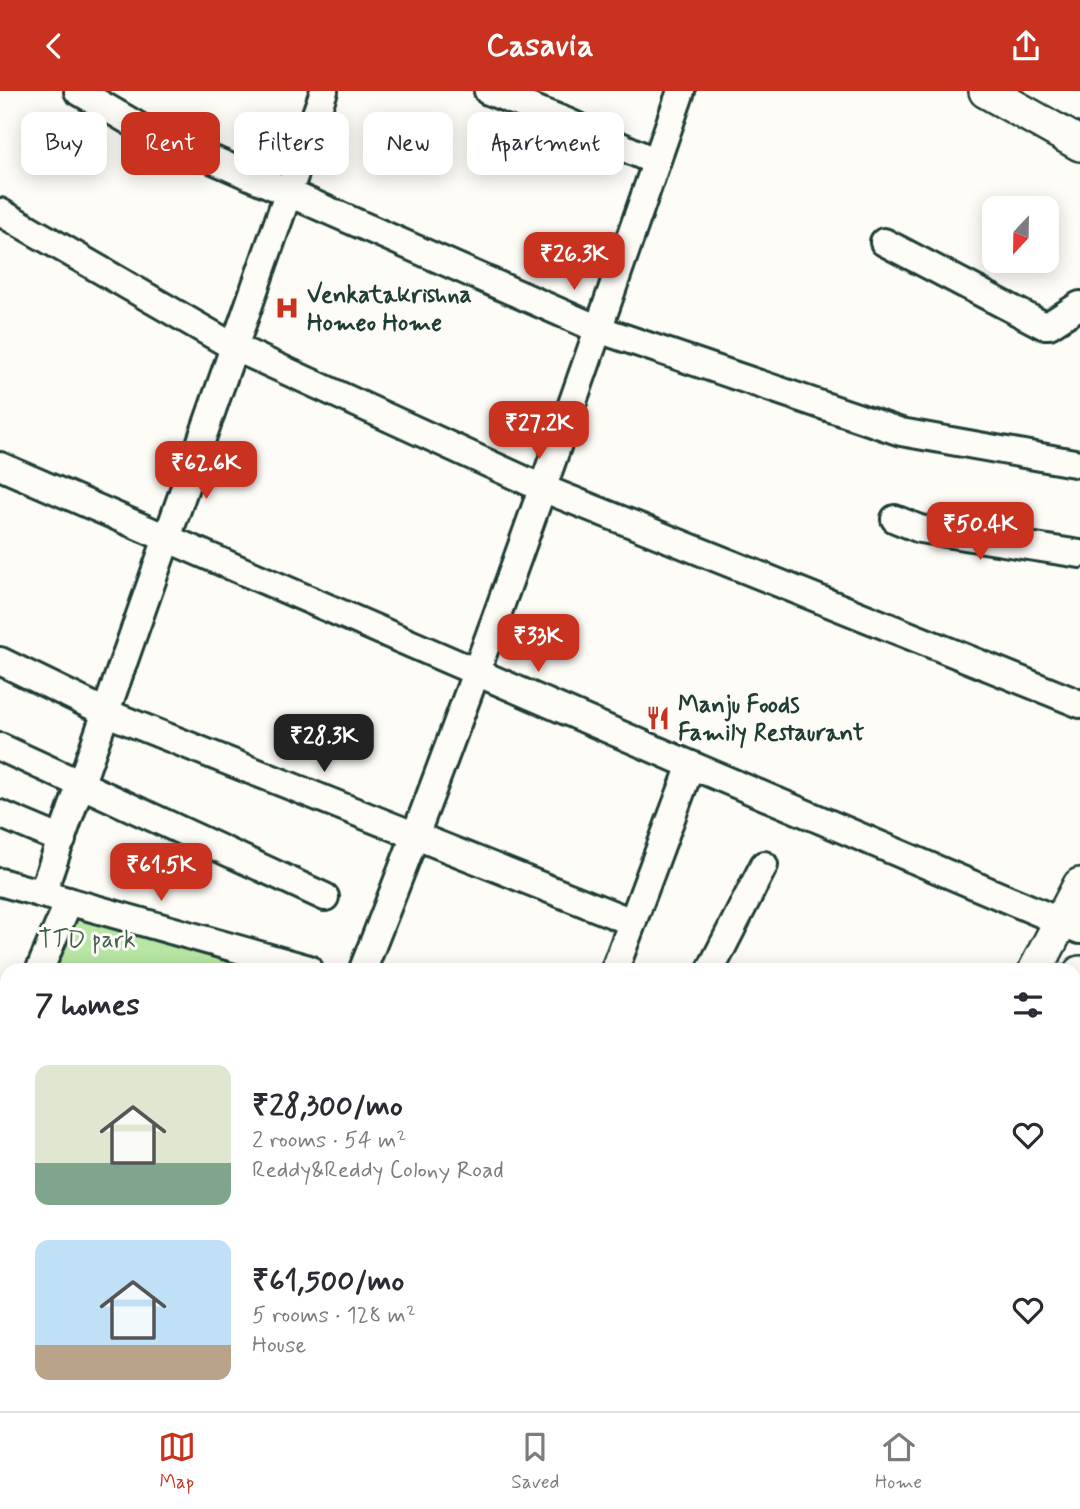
<!DOCTYPE html>
<html lang="en">
<head>
<meta charset="utf-8">
<style>
  :root { --surface:#fff; --page:#f7f7f7; --text:#2b2b33; --muted:#7c7c81; --line:#e1e1e2; --accent:#c8321e }
  body { margin:0; font-family:Mynerve,sans-serif; background:var(--page); color:var(--text); height:100vh; display:flex; flex-direction:column; font-size:26px; white-space:nowrap }
  * { box-sizing:border-box; margin:0 }
  p { font-size:23px; color:var(--muted) }
  .icon { flex:none; width:38px; height:38px; fill:none; stroke:currentColor; stroke-width:2; stroke-linecap:round; stroke-linejoin:round }
  .map { position:relative; flex:1; overflow:hidden }
  .side { position:absolute; left:0px; top:872px; width:1082px; height:450px; display:flex; flex-direction:column; background:var(--surface); border-radius:21px 21px 0 0; box-shadow:0 4px 18px #0003 }
  .side>* { flex:none }
  .hud { position:absolute; left:21px; top:21px; width:700px; height:63px; display:flex; gap:14px }
  .needle { width:46px; rotate:202deg }
  .controls { position:absolute; left:982px; top:105px; display:grid; gap:14px }
  .controls a { display:grid; place-items:center; width:77px; height:77px; border-radius:14px; background:var(--surface); box-shadow:0 4px 18px #0003; font-size:35px }
  .price { position:absolute; translate:-50% -60px; padding:0 16px; border-radius:14px; background:var(--accent); color:#fff; font-size:23px; line-height:46px; filter:drop-shadow(0 2px 4px #0008) }
  .price::after { content:''; position:absolute; left:50%; top:42px; width:21px; height:16px; margin-left:-10px; background:inherit; clip-path:polygon(0 0,100% 0,50% 100%) }
  .price.selected { background:#222; color:#fff }
  ul { padding:0; list-style:none }
  li { display:flex; align-items:center; gap:21px; height:175px; padding:0 35px }
  li span { display:grid; place-items:center; flex:none; width:196px; height:140px; border-radius:14px; color:#555 }
  li>.icon { margin-inline-start:auto }
  span .icon { width:84px; height:84px; fill:#fffc; stroke-width:1 }
  li b { font-size:30px }
  h2 { display:flex; justify-content:space-between; align-items:center; height:84px; padding:0 35px; font-size:30px }
  .pill { padding:0 24px; border-radius:14px; background:var(--surface); box-shadow:0 4px 18px #0003; font-size:24px; line-height:63px }
  .pill.selected { background:var(--accent); color:#fff }
  header { display:flex; justify-content:space-between; align-items:center; height:91px; padding:0 35px; background:var(--accent); color:#fff; font-size:32px; font-weight:700 }
  .tab-bar { display:flex; justify-content:space-around; align-items:center; height:98px; border-top:2px solid var(--line); background:var(--surface); font-size:19px; color:var(--muted) }
  .tab-bar a { display:grid; justify-items:center; gap:4px }
  .tab-bar .selected { color:var(--accent) }
  .map>svg:first-child { display:block }
  .built { fill:#f8e5df }
  .green { fill:#b8e6a4; stroke:#6c926c; stroke-width:2 }
  .lines { fill:none; stroke-linecap:round; stroke-linejoin:round }
  .minor-casing { stroke:#1f3d34; stroke-width:32 }
  .major-casing { stroke:#1f3d34; stroke-width:38 }
  .minor { stroke:#fdfcf7; stroke-width:26 }
  .major { stroke:#fdfcf7; stroke-width:33 }
  .labels { text-anchor:middle; stroke-width:6; stroke-linejoin:round; paint-order:stroke }
  .poi-label { font-size:24px; font-weight:bold; fill:#1f3d34; stroke:#fdfcf7; text-anchor:start }
  .park-label { font-size:24px; fill:#3e5f4a; stroke:#fdfcf7 }
</style>
</head>
<body>
<header><svg class="icon" aria-label="back" viewBox="0 0 24 24"><path d="M15 5l-7 7 7 7"/></svg>Casavia<svg class="icon" aria-label="share" viewBox="0 0 24 24"><path d="M12 15V3M7 8l5-5 5 5M5 13v7h14v-7"/></svg></header>
<div class="map">
<svg width="1080" height="1320" viewBox="0 0 1080 1320">
  <rect width="100%" height="100%" fill="#fdfcf7"/>
  <filter id="ink" filterUnits="userSpaceOnUse"><feTurbulence type="fractalNoise" baseFrequency=".0143" numOctaves="2"/><feDisplacementMap in="SourceGraphic" scale="14" xChannelSelector="R" yChannelSelector="G"/><feConvolveMatrix kernelMatrix="1 2 1 2 8 2 1 2 1" color-interpolation-filters="sRGB"/></filter>
  <g filter="url(#ink)">
    <polygon class="built" points="1075,1256 1080,1259 1080,1320 930,1320 932,1314 1074,1314"/>
    <g class="green">
      <polygon points="69,810 307,878 40,878"/>
      <polygon points="7,955 7,1314 821,1314 819,1320 0,1320 0,971"/>
    </g>
    <g class="lines">
      <g class="minor-casing">
        <g id="minor">
          <polyline points="78,0 143,38 598,238 901,341 1080,373"/>
          <polyline points="488,0 565,30 656,71"/>
          <polyline points="0,121 234,256 542,397 1080,613"/>
          <polyline points="884,151 1043,234 1049,234 1080,214"/>
          <polyline points="0,375 691,674 1080,839"/>
          <polyline points="895,428 920,438 1080,463"/>
          <polyline points="0,570 107,622 632,831"/>
          <polyline points="0,656 325,806"/>
          <polyline points="0,723 62,749"/>
          <polyline points="0,791 309,878"/>
          <polyline points="42,803 324,0"/>
          <polyline points="40,878 69,810"/>
          <path d="M363,878C478,589 579,294 681,0"/>
          <polyline points="615,878 691,674"/>
          <polyline points="711,878 764,774"/>
          <polyline points="0,971 7,955"/>
          <polyline points="129,1320 131,1314"/>
          <polyline points="514,1320 516,1314"/>
        </g>
      </g>
      <g class="major-casing">
        <g id="major">
          <polyline points="986,0 1080,53"/>
          <polyline points="1036,878 1080,794"/>
          <polyline points="1074,894 1080,882"/>
          <polyline points="832,1320 834,1314"/>
          <polyline points="882,1320 885,1314"/>
        </g>
      </g>
      <use href="#minor" class="minor"/>
      <use href="#major" class="major"/>
    </g>
  </g>
  <defs>
    <g id="hospital-bare" transform="scale(1.89)"><path d="M-5-5h3v3.5h4V-5h3V5h-3V1.5h-4V5h-3Z" fill="#c8321e" stroke="#fdfcf7" stroke-width="2.5" paint-order="stroke"/></g>
    <g id="restaurant-bare" transform="scale(1.89)"><path d="M-5-6h1v4h1v-4h1v4h1v-4h1v5L-1.5 .5V6h-2V.5L-5-1ZM5-6V6H3V1.5H1.5Q1.5-4 5-6Z" fill="#c8321e" stroke="#fdfcf7" stroke-width="2.5" paint-order="stroke"/></g>
  </defs>
  <g fill-rule="evenodd">
    <use href="#hospital-bare" x="287" y="217"/>
    <use href="#restaurant-bare" x="658" y="627"/>
  </g>
  <g class="labels">
    <g class="poi-label">
      <text x="307" y="211">Venkatakrishna<tspan x="307" dy="28">Homeo Home</tspan></text>
      <text x="678" y="621">Manju Foods<tspan x="678" dy="28">Family Restaurant</tspan></text>
    </g>
    <g class="park-label">
      <text x="87" y="856">TTD park</text>
    </g>
  </g>
</svg>
<div class="controls">
<a><svg class="needle" viewBox="-14 -14 28 28"><path d="M0-13l5 13h-10z" fill="#e53935"/><path d="M0 13l5-13h-10z" fill="#7c7c81"/></svg></a>
</div>
<b class="price" style="left:574px;top:201px">₹26.3K</b>
<b class="price" style="left:539px;top:370px">₹27.2K</b>
<b class="price" style="left:206px;top:410px">₹62.6K</b>
<b class="price" style="left:980px;top:471px">₹50.4K</b>
<b class="price" style="left:538px;top:583px">₹33K</b>
<b class="price selected" style="left:324px;top:683px">₹28.3K</b>
<b class="price" style="left:161px;top:812px">₹61.5K</b>
<div class="hud">
<a class="pill">Buy</a>
<a class="pill selected">Rent</a>
<a class="pill">Filters</a>
<a class="pill">New</a>
<a class="pill">Apartment</a>
</div>
<section class="side">
<h2>7 homes<svg class="icon" aria-label="filters" viewBox="0 0 24 24"><path d="M4 7h16M4 17h16"/><circle cx="9" cy="7" r="2"/><circle cx="15" cy="17" r="2"/></svg></h2>
<ul>
<li><span style="background:linear-gradient(#dfe7d0 70%,#7fa58c 0)"><svg class="icon" aria-label="home" viewBox="0 0 24 24"><path d="M3 11l9-7 9 7M6 9v11h12V9"/></svg></span><div><b>₹28,300/mo</b><p>2 rooms · 54 m²</p><p>Reddy&amp;Reddy Colony Road</p></div><svg class="icon" aria-label="heart" viewBox="0 0 24 24"><path d="M12 20l-8-8c-3-5 5-10 8-4 3-6 11-1 8 4z"/></svg></li>
<li><span style="background:linear-gradient(#bfe0f5 75%,#b9a48a 0)"><svg class="icon" aria-label="home" viewBox="0 0 24 24"><path d="M3 11l9-7 9 7M6 9v11h12V9"/></svg></span><div><b>₹61,500/mo</b><p>5 rooms · 128 m²</p><p>House</p></div><svg class="icon" aria-label="heart" viewBox="0 0 24 24"><path d="M12 20l-8-8c-3-5 5-10 8-4 3-6 11-1 8 4z"/></svg></li>
</ul>
</section>
</div>
<nav class="tab-bar">
<a class="selected"><svg class="icon" aria-label="map" viewBox="0 0 24 24"><path d="M3 6l6-2 6 2 6-2v14l-6 2-6-2-6 2zM9 4v14M15 6v14"/></svg>Map</a>
<a><svg class="icon" aria-label="saved" viewBox="0 0 24 24"><path d="M7 4h10v16l-5-4-5 4z"/></svg>Saved</a>
<a><svg class="icon" aria-label="home" viewBox="0 0 24 24"><path d="M3 11l9-7 9 7M6 9v11h12V9"/></svg>Home</a>
</nav>
</body>
</html>
